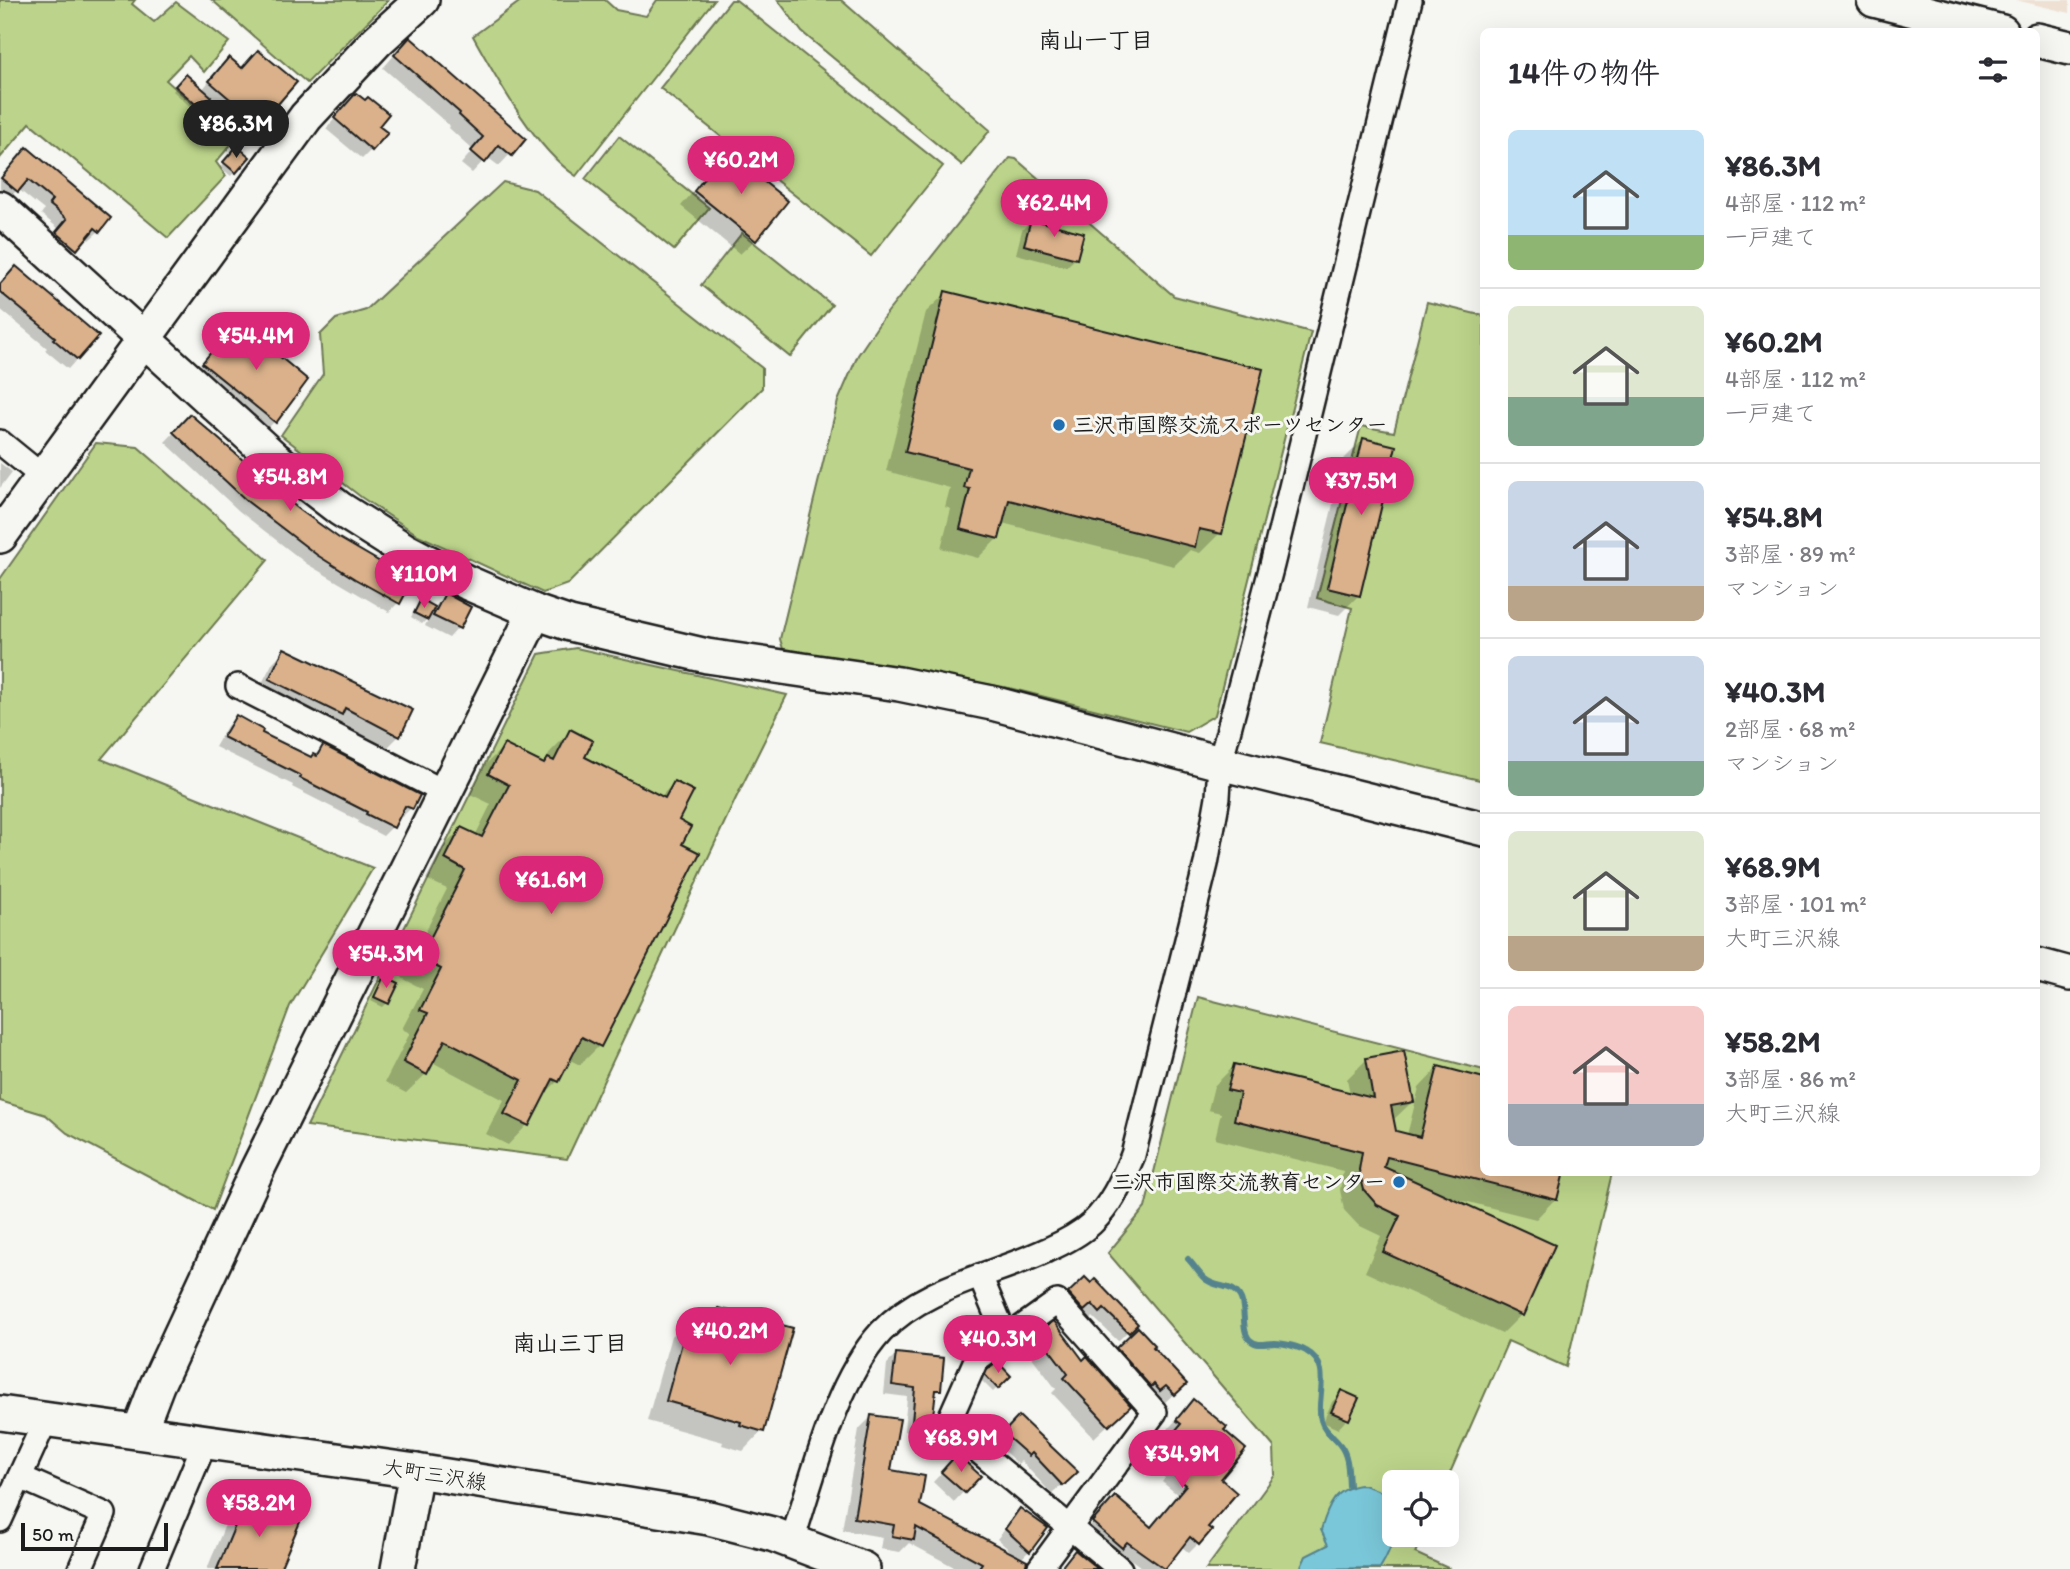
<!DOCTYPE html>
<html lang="ja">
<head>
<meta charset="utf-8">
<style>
  :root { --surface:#fff; --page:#f7f7f7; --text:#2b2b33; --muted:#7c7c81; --line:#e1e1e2; --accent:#db2777 }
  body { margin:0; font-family:Itim,"Klee One",sans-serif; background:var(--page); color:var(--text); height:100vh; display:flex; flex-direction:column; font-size:26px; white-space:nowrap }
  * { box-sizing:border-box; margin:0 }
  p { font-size:23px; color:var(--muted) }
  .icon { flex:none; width:38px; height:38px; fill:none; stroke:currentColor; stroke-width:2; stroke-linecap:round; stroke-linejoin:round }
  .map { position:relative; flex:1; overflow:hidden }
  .sheet { position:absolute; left:1480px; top:28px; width:560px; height:1148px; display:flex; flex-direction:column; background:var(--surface); border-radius:10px; box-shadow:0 7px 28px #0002 }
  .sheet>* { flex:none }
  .fabs { position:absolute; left:1382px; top:1470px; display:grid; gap:14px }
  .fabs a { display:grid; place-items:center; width:77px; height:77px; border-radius:10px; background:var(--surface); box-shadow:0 7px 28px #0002; font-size:35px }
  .scale { position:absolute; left:21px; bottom:18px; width:147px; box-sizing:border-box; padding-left:7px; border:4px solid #1c1c1c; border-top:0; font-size:19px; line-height:24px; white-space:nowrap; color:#1c1c1c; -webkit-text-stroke:5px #f6f6f2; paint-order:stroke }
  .price { position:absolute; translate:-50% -60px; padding:0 16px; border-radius:24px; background:var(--accent); color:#fff; font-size:23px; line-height:46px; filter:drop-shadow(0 2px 4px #0008) }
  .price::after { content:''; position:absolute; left:50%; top:42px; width:21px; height:16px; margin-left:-10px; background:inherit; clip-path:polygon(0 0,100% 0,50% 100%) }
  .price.on { background:#222; color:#fff }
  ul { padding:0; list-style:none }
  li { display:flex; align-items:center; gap:21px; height:175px; padding:0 28px }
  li+li { border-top:2px solid var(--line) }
  li span { display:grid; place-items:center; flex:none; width:196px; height:140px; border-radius:10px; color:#555 }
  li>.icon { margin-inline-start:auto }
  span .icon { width:84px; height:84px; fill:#fffc; stroke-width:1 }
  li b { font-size:30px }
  h2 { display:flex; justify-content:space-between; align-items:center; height:84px; padding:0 28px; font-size:30px }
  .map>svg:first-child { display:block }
  .built { fill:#eee1d3 }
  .green { fill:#bbd38a; stroke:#6c7853; stroke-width:2 }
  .water { fill:#7ac7d9; stroke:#54838d; stroke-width:2 }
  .shadow { fill:#0003 }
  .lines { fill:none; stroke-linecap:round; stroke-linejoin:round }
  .stream { stroke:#54838d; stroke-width:6 }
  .building { fill:#dab18b; stroke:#1c1c1c; stroke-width:2 }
  .street-casing { stroke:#1c1c1c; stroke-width:28 }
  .secondary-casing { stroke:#1c1c1c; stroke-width:38 }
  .street { stroke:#f6f6f2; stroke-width:23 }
  .secondary { stroke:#f6f6f2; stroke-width:33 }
  .poi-dot { fill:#1f6fb2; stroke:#f6f6f2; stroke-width:2.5 }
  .labels { text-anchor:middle; stroke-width:6; stroke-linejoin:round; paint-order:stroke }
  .poi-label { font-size:21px; font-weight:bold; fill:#1c1c1c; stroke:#f6f6f2; text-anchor:start }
  .street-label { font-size:21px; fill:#1c1c1c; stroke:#f6f6f2 }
  .neighbourhood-label { font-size:23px; font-weight:bold; fill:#1c1c1c; stroke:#f6f6f2 }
</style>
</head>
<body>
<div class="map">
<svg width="2070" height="1569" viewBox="0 0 2070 1569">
  <rect width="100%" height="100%" fill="#f6f6f2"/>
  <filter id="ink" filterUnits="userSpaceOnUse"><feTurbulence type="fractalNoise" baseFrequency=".0143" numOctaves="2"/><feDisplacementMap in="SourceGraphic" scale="14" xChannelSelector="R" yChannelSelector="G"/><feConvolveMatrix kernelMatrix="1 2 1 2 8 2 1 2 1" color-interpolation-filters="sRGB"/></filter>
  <g filter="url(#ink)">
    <polygon class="built" points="2016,0 2070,0 2070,13"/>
    <g class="green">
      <polygon points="0,0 135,0 132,4 154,22 176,2 229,42 204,72 189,56 166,80 234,141 216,162 226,176 168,238 30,123 0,158"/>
      <polygon points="212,0 389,0 307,83"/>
      <path d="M522,0H605L616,10L646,16L657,0H714L576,176C535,149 497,79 473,36Z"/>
      <polygon points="731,0 736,0 943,166 871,256 660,88"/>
      <polygon points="778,0 841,0 990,130 962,165 802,32"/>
      <polygon points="619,136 709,208 674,250 585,179"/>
      <polygon points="1010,158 1016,159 1174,296 1311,332 1215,715 1186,732 1009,688 783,649 780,639 838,401 858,355 883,318"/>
      <polygon points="503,182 535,190 762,368 762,388 568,584 543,593 418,535 361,497 281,435 323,374 320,335 336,319 366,310"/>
      <polygon points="742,233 832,305 790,357 701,285"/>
      <polygon points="1427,302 1484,316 1484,781 1320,743 1352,608 1317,598 1361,426 1394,432"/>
      <polygon points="96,443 138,447 268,560 101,759 373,868 290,1006 213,1210 67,1133 46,1115 0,1101 0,579"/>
      <polygon points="576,648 787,695 736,798 567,1159 307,1126 539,654"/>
      <polygon points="1198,997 1484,1070 1484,1172 1612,1173 1566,1367 1508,1341 1446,1482 1395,1482 1395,1535 1423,1535 1415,1553 1450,1569 1206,1569 1275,1475 1274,1447 1108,1253 1145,1208"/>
    </g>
    <path class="water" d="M1363,1485C1375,1489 1389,1493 1395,1504C1395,1531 1395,1544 1380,1568L1300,1569L1306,1556L1328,1545L1321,1530C1328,1506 1336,1486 1363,1485Z"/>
    <g class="shadow">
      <polygon points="398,51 524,139 499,166 487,157 472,173 461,164 473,150 449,128 450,126 383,68"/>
      <polygon points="217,72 259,124 246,136 205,100 195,111 173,91 186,76 202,90"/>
      <polygon points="347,104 371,150 362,159 326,129"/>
      <polygon points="233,153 247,157 231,176 220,167"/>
      <polygon points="726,153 755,240 740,254 681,206"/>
      <polygon points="18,158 99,231 89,240 85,237 66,258 48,243 59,229 41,214 44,210 18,189 7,200 0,194 0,180"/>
      <polygon points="1031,221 1076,258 1066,267 1016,254 1022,230"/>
      <polygon points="6,277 77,359 68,369 45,350 47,348 0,309 0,285"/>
      <polygon points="946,293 1261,370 1220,533 1200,553 1190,550 1174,566 1002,523 998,538 978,558 941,548 951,509 945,507 950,488 886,471 926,312"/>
      <polygon points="237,323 292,402 260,437 189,378"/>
      <polygon points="190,416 248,471 398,603 389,612 307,564 239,511 165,442"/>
      <polygon points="1363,440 1359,595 1339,615 1308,607 1344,459"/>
      <polygon points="0,463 12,472 0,488"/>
      <polygon points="445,595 469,608 458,628 449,638 425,626 429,617 422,624 411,617 421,601 434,608"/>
      <polygon points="285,650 399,736 387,748 335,720 329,726 258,691 273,662"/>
      <polygon points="236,717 260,733 310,759 323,747 411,808 402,817 398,815 392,827 383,836 358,823 359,821 292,787 293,785 215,747 227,726"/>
      <polygon points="571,731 583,758 660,797 674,783 676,821 599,1046 580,1065 570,1060 558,1081 542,1096 527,1125 508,1145 486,1134 504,1100 432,1062 426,1074 406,1093 385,1082 410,1033 402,1029 423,989 402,978 447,889 426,879 442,848 461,829 475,836 491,804 470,794 485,765 504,746 543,765 551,751"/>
      <polygon points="385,978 387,1003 383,1007 371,1001"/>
      <polygon points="1367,1059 1412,1102 1392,1121 1394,1132 1407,1135 1419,1088 1438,1068 1484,1079 1484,1172 1555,1199 1536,1219 1448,1197 1521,1315 1502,1334 1365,1272 1381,1236 1358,1225 1344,1210 1340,1190 1343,1171 1215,1139 1221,1113 1208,1110 1214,1086 1234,1066 1350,1094 1347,1079"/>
      <polygon points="1085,1279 1135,1324 1118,1341 1093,1317 1090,1321 1082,1312 1074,1320 1060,1304"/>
      <polygon points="719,1310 762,1431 743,1451 722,1445 723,1442 647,1421 671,1336 691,1316 709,1321"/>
      <polygon points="1138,1329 1151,1347 1185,1384 1164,1403 1156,1394 1150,1399 1108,1358"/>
      <polygon points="1038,1335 1083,1362 1128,1406 1094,1438 1052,1393 1056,1389 1025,1348"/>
      <polygon points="896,1355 939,1390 934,1395 930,1423 921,1433 904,1431 907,1397 884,1394 887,1364"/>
      <polygon points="988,1371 1009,1376 993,1392 981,1380"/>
      <polygon points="1342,1392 1347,1419 1338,1429 1323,1422 1332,1402"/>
      <polygon points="1185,1410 1218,1479 1205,1527 1198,1544 1189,1553 1181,1546 1164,1569 1144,1569 1118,1550 1112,1555 1085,1532 1106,1507 1150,1528 1178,1495 1162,1482 1165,1478 1148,1464 1174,1434 1168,1429"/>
      <polygon points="872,1416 889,1471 918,1506 1015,1555 997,1539 1020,1511 1029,1551 1020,1560 1020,1569 958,1569 909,1543 900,1552 880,1549 882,1537 842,1530 859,1429"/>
      <polygon points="1009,1427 1076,1472 1052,1494 1021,1461 1018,1464 995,1443"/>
      <polygon points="948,1466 978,1476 954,1502 933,1482"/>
      <polygon points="247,1501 278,1569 207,1569 227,1520"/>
    </g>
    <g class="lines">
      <path class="stream" d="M1188,1259C1194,1265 1199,1274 1205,1279C1217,1289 1234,1283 1241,1299C1246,1311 1241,1331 1250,1340C1258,1347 1266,1343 1275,1343C1284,1343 1299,1347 1306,1351C1334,1366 1315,1399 1321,1420C1324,1431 1333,1436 1340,1445C1349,1456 1348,1472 1349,1486"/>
    </g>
    <g class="building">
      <polygon points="410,37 526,139 512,156 499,145 485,163 471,151 483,137 459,115 460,113 394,55"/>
      <polygon points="258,50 297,82 260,125 209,81 229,57 242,68"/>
      <polygon points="186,74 211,96 200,108 175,86"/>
      <polygon points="356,93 365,100 368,97 389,114 379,126 388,133 372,151 334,118"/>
      <polygon points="237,146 250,157 236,173 223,162"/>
      <polygon points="27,147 111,218 100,232 95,228 77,250 56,232 67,219 49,204 52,200 28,180 18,192 1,178"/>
      <polygon points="726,151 788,201 756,241 694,191"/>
      <polygon points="1031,219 1084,233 1077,259 1024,245"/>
      <polygon points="16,266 99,336 78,360 53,339 55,337 0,292 0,284"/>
      <polygon points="945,291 1263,369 1222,534 1199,529 1195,547 1009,500 999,539 960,529 970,489 964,488 969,468 905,452"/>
      <polygon points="237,321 308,380 276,423 202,363"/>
      <polygon points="190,414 252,468 251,470 300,510 339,538 409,579 406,585 409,587 400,604 355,579 317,555 248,502 173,432"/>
      <polygon points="1363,438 1396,446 1360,596 1327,588"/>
      <polygon points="445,593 471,607 460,629 433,616"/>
      <polygon points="421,599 435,607 428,620 414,613"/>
      <polygon points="284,648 413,710 400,737 345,708 342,715 269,679"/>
      <polygon points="236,715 263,730 262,733 311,757 313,754 317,756 323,745 420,795 413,809 405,806 394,828 366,814 367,812 300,778 301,776 223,737"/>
      <polygon points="570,729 593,741 585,757 665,798 674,781 694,791 679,820 691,827 682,844 700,853 601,1047 582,1037 559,1082 553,1079 529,1126 504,1114 522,1080 445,1040 427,1075 403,1062 428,1013 420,1010 441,969 420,958 465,870 445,859 461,827 482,837 509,785 488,774 504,744 544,764 548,758 554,761"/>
      <polygon points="384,976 399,983 389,1004 374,997"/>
      <polygon points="1404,1051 1414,1102 1391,1106 1396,1131 1420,1137 1438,1066 1484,1078 1484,1172 1564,1172 1557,1200 1387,1157 1384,1167 1555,1245 1523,1316 1383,1252 1400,1216 1377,1205 1364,1190 1359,1170 1362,1152 1234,1120 1240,1093 1227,1090 1234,1064 1373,1098 1366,1058"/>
      <polygon points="1085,1277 1091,1283 1095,1279 1138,1324 1129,1333 1104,1309 1100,1313 1092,1304 1084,1311 1068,1293"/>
      <polygon points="719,1308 793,1328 764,1432 740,1425 741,1422 666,1401 690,1314 715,1321"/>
      <polygon points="1054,1321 1083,1360 1087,1356 1131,1406 1109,1426 1064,1378 1068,1374 1037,1333"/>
      <polygon points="1138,1327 1155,1345 1153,1347 1187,1384 1175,1395 1166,1386 1160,1391 1154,1384 1151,1387 1116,1348"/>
      <polygon points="896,1353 944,1358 941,1390 936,1390 932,1424 912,1422 915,1388 892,1385"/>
      <polygon points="998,1362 1011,1376 998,1389 985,1375 987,1370"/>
      <polygon points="1341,1390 1359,1398 1349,1420 1331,1412"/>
      <polygon points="1193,1399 1227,1427 1224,1430 1246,1449 1221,1479 1237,1493 1208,1527 1212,1530 1199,1545 1190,1537 1165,1569 1127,1542 1122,1548 1092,1522 1115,1496 1151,1527 1186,1485 1170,1472 1172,1468 1156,1454 1181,1424 1176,1420"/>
      <polygon points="871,1415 900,1419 891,1470 925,1476 920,1505 1027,1561 1025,1569 978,1569 982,1563 916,1527 914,1540 892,1536 894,1525 854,1518"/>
      <polygon points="1019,1416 1078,1472 1063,1486 1032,1453 1029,1456 1003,1433"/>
      <polygon points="957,1454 981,1476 965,1493 941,1472"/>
      <polygon points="246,1499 300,1522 280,1569 217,1569"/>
      <polygon points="1020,1508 1048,1528 1030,1552 1005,1529"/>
      <polygon points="1075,1550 1098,1569 1060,1569"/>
    </g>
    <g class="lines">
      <g class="street-casing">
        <g id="street">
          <polyline points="0,442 43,477"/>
          <polyline points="238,686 444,792"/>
          <polyline points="980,1276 1006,1338"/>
          <polyline points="20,1477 104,1514 80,1569"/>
          <polyline points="0,1520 46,1419"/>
          <path d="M792,1541C813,1477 835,1382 881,1332C924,1286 992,1276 1047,1250C1063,1243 1079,1235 1092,1223C1112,1204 1122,1180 1133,1155L1206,864L1218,797L1220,763L1272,565L1410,0"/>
          <polyline points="152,1569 205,1442"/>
          <polyline points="1039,1569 1155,1412 1057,1302 976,1360 947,1425 1120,1569"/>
        </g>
      </g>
      <g class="secondary-casing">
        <g id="secondary">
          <polyline points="1874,0 2002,32"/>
          <polyline points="2037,40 2070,48"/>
          <polyline points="0,208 274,458 340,509 403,549 468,583 535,612 570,624 707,656 899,684 992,703 1220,763 1484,829"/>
          <polyline points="0,536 306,117 377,41 422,0"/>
          <polyline points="2037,965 2070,974"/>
          <polyline points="0,1413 416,1471 709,1518 772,1534 863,1569"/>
          <polyline points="139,1432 157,1385 257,1170 535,612"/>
          <polyline points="398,1569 416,1471"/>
        </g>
      </g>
      <use href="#street" class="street"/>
      <use href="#secondary" class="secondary"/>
    </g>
  </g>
  <g class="poi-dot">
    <circle cx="1059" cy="425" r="7"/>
    <circle cx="1399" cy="1182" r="7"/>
  </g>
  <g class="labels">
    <g class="poi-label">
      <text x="1073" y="432">三沢市国際交流スポーツセンター</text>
      <text x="1385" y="1189" text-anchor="end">三沢市国際交流教育センター</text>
    </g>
    <g class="street-label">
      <text transform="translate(435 1475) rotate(9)" y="7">大町三沢線</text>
    </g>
    <g class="neighbourhood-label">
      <text x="1096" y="48">南山一丁目</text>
      <text x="570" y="1351">南山三丁目</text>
    </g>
  </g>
</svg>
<div class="fabs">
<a><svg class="icon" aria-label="locate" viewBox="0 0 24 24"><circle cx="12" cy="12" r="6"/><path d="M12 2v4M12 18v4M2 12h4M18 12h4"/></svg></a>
</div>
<div class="scale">50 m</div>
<b class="price on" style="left:236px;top:160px">¥86.3M</b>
<b class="price" style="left:741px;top:196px">¥60.2M</b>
<b class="price" style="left:1054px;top:239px">¥62.4M</b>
<b class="price" style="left:256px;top:372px">¥54.4M</b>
<b class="price" style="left:290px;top:513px">¥54.8M</b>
<b class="price" style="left:1361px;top:517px">¥37.5M</b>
<b class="price" style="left:424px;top:610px">¥110M</b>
<b class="price" style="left:551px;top:916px">¥61.6M</b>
<b class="price" style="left:386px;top:990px">¥54.3M</b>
<b class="price" style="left:730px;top:1367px">¥40.2M</b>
<b class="price" style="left:998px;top:1375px">¥40.3M</b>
<b class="price" style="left:961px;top:1474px">¥68.9M</b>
<b class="price" style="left:1182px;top:1490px">¥34.9M</b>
<b class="price" style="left:259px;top:1539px">¥58.2M</b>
<section class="sheet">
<h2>14件の物件<svg class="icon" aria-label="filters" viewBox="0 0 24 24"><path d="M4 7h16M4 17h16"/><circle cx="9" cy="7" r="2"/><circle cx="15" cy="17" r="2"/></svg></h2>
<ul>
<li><span style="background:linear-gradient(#bfe0f5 75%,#8fb573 0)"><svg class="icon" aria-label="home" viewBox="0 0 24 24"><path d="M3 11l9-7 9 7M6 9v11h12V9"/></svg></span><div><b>¥86.3M</b><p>4部屋 · 112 m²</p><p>一戸建て</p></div></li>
<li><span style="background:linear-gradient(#dfe7d0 65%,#7fa58c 0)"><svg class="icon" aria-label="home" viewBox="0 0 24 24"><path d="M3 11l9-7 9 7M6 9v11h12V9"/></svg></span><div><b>¥60.2M</b><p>4部屋 · 112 m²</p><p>一戸建て</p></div></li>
<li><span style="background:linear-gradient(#c9d6e8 75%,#b9a48a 0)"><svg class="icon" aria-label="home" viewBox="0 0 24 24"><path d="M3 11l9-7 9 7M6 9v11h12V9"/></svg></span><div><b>¥54.8M</b><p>3部屋 · 89 m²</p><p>マンション</p></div></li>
<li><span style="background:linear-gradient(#c9d6e8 75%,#7fa58c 0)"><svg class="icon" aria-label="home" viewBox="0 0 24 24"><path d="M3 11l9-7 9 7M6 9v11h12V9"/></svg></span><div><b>¥40.3M</b><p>2部屋 · 68 m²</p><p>マンション</p></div></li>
<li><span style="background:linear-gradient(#dfe7d0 75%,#b9a48a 0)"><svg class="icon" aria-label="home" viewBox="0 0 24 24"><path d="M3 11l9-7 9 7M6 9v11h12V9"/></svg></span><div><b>¥68.9M</b><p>3部屋 · 101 m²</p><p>大町三沢線</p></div></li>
<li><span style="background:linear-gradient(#f6c9c9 70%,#9aa5b1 0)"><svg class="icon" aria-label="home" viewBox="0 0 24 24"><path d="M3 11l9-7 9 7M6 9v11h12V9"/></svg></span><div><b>¥58.2M</b><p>3部屋 · 86 m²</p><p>大町三沢線</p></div></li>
</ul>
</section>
</div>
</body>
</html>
